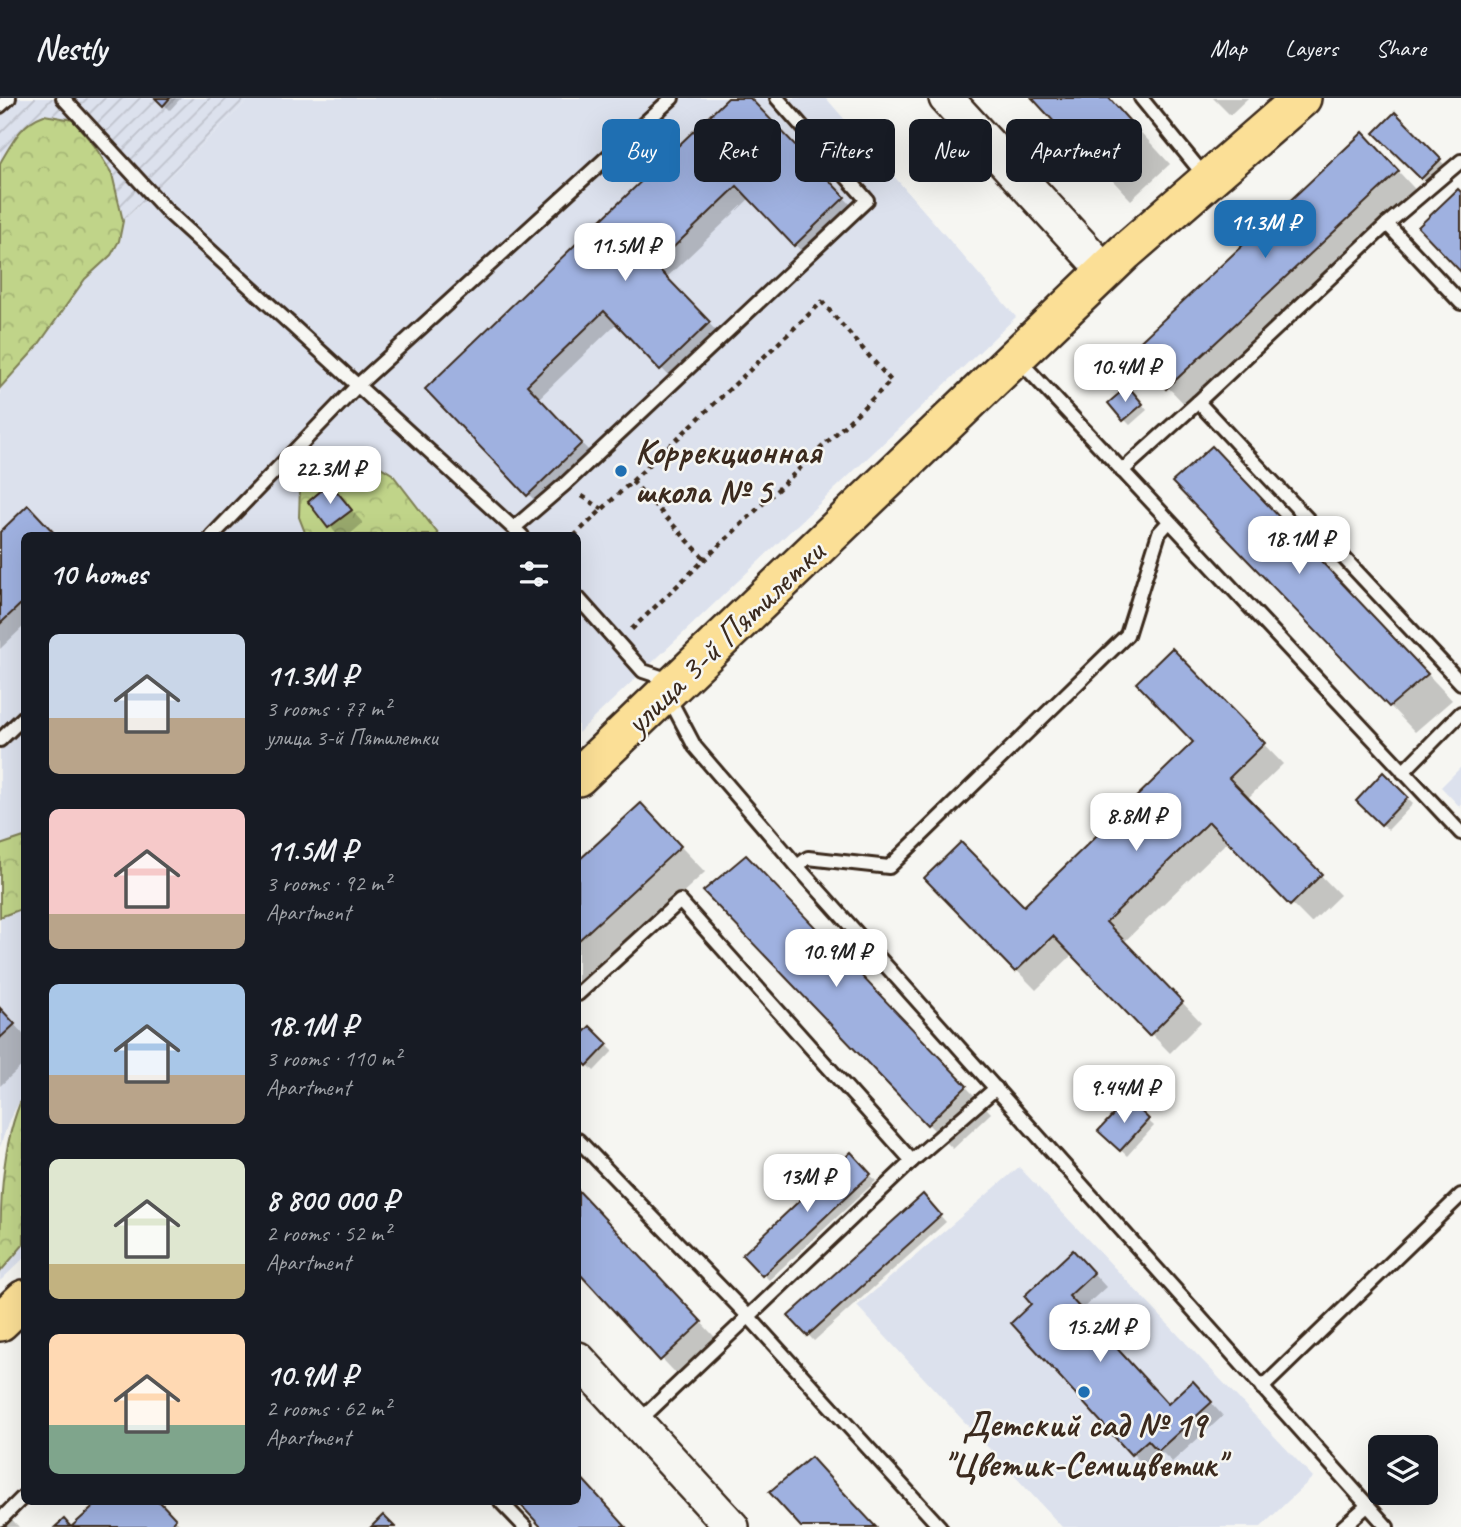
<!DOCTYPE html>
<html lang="en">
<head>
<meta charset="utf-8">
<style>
  :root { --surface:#171b24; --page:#242831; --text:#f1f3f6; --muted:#9ea1a6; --line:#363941; --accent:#1f6fb2 }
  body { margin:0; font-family:Caveat,sans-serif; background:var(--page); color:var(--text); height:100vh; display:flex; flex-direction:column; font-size:26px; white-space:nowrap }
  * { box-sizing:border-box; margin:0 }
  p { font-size:23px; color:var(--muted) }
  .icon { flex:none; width:38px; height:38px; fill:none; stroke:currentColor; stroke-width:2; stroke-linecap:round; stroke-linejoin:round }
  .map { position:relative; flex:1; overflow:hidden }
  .side { position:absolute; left:21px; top:434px; width:560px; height:973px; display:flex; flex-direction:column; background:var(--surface); border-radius:10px; box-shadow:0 7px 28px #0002 }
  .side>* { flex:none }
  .guide { position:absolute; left:602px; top:21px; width:665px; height:63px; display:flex; gap:14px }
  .fabs { position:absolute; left:1368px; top:1337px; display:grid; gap:14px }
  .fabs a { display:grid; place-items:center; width:70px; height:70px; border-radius:10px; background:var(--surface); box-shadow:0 7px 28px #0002; font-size:35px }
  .price { position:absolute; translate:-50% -60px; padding:0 16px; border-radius:14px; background:#fff; color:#222; font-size:23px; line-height:46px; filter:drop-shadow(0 2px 4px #0008) }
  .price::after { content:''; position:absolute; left:50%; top:42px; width:21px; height:16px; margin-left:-10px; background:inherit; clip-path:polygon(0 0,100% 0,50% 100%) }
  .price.on { background:var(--accent); color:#fff }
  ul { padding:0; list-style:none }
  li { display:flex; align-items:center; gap:21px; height:175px; padding:0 28px }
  li span { display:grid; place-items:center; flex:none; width:196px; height:140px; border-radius:10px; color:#555 }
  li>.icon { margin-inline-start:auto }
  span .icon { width:84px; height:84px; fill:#fffc; stroke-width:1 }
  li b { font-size:30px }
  h2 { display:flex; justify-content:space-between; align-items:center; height:84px; padding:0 28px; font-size:30px }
  .tag { padding:0 24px; border-radius:10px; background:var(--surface); box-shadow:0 7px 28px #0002; font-size:24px; line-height:63px }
  .tag.on { background:var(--accent); color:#fff }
  header { display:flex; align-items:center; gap:42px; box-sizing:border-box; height:98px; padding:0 35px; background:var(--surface); border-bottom:2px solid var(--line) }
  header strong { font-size:33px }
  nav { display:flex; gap:38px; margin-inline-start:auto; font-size:24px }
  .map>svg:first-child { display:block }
  .built { fill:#dce1ed }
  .industrial { fill:url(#industrial-furrows) }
  .forest { fill:url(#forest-crowns); stroke:#7e7f54; stroke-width:2 }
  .shadow { fill:#0003 }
  .building { fill:#9fb1e0; stroke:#3b2a1e; stroke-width:2 }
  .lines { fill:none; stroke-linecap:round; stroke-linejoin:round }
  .lane-casing { stroke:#3b2a1e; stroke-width:18 }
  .secondary-casing { stroke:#3b2a1e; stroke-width:38 }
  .primary-casing { stroke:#3b2a1e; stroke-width:42 }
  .path { stroke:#3b2a1e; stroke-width:4.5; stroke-dasharray:5 5; stroke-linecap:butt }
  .lane { stroke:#f6f6f2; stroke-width:12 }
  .secondary { stroke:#f6f6f2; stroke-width:33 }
  .primary { stroke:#fbdf96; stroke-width:37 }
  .poi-dot { fill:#1f6fb2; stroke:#f6f6f2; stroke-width:2.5 }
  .labels { text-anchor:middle; stroke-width:5; stroke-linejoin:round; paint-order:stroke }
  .poi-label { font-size:35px; font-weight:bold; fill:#3b2a1e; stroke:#f6f6f2; text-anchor:start }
  .street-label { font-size:35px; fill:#3b2a1e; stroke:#f6f6f2 }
</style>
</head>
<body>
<header>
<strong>Nestly</strong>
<nav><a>Map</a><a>Layers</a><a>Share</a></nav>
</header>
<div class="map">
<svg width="1461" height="1429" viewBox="0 0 1461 1429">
  <defs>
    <pattern id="industrial-furrows" width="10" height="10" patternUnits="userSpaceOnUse" patternTransform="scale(1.75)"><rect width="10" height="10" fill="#dce1ed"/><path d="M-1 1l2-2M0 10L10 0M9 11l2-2" fill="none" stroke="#bec1cb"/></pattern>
    <pattern id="forest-crowns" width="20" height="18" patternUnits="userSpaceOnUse" patternTransform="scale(1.75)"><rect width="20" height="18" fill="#c0d489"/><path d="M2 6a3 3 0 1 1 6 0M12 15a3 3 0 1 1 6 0" fill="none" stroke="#a6b676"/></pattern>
  </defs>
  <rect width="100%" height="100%" fill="#f6f6f2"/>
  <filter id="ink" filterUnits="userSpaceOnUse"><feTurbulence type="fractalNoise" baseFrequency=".0143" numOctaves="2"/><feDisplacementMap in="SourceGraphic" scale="14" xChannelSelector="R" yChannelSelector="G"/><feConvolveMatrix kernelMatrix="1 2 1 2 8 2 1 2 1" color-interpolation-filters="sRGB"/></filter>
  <g filter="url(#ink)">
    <g class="built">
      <polygon points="250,0 826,0 1016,219 578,635 578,438 439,437 410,402 351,364 323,371 300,389 299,419 306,437 24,438 24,739 0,747 0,290 36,250 85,181 111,157 119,143 123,123"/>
      <polygon points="1461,669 1461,710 1441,689"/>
      <polygon points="24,810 24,996 9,1022 0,1049 0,819"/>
      <polygon points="1019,1069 1313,1379 1261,1429 1062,1429 857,1208"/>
      <polygon points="24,1146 24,1160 0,1183 0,1174"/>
    </g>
    <polygon class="industrial" points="0,0 250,0 123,123 112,76 94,47 73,22 45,17 17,36 0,65"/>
    <g class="forest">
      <path d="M44,17L73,22L94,47L112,76L123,123L119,143L111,157L85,181L36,250L0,290V65C12,45 21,25 44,17Z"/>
      <polygon points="351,364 379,368 392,376 439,437 306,437 299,419 300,389 323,371"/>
      <polygon points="24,739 24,810 0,819 0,747"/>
      <path d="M24,996V1146L0,1174C0,1114 0,1046 24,996Z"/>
    </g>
    <g class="shadow">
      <polygon points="157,0 181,0 170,12"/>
      <polygon points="731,0 748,0 857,113 808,160 750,100 666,180 721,238 674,283 617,225 538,301 594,358 541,409 427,291"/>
      <polygon points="1035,0 1109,0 1170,66 1131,102"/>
      <polygon points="1213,0 1248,0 1230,17"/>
      <polygon points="1395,17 1446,68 1428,86 1377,35"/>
      <polygon points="1388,62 1423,100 1193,315 1133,253"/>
      <polygon points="1134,296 1147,312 1130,327 1124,321"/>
      <polygon points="1238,375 1452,602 1415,634 1390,608"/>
      <polygon points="330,388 363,425 348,438 338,438 310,404"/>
      <polygon points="0,437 24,438 24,528 0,551"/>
      <polygon points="1172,552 1283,666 1247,701 1340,797 1311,825 1229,742 1124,844 1201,924 1170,955 1073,856 1036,892 926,780 1024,811 1196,644"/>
      <polygon points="1383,677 1413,706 1388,732 1358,703"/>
      <polygon points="641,707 705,774 578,892 578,766"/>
      <polygon points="772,785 991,1015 953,1051 928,1026"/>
      <polygon points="0,911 24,937 24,966 0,988"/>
      <polygon points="590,930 613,953 594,973 578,957 578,943"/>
      <polygon points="1128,1004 1154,1028 1127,1058 1101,1033"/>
      <polygon points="851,1057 876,1083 769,1182 744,1157"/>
      <polygon points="578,1093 726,1251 687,1287 578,1172"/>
      <polygon points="923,1098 946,1124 814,1243 790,1218"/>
      <polygon points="1086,1167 1106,1189 1081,1212 1169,1307 1205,1298 1223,1318 1172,1364 1162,1354 1145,1369 1013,1226"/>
      <polygon points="578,1376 626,1429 543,1429 520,1404 578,1404"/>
      <polygon points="101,1404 159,1404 182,1429 74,1429"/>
      <polygon points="0,1409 19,1429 0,1429"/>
    </g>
    <g class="building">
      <polygon points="155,0 170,0 163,8"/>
      <polygon points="728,0 750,0 845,99 794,148 737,88 655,167 710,224 660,272 604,213 527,287 582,345 527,398 425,291"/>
      <polygon points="1032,0 1109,0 1135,29 1093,66"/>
      <polygon points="1395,14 1441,61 1421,81 1374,35"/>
      <polygon points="1363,34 1399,73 1166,291 1130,253"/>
      <polygon points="1458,91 1461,94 1461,174 1418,129"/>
      <polygon points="1128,288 1143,306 1123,323 1108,305"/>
      <polygon points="1212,348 1428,576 1389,609 1172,384"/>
      <polygon points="330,385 352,412 328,430 308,404"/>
      <polygon points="28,407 57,438 24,438 24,503 0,526 0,434"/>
      <polygon points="1172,550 1265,645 1229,680 1322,776 1290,808 1209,724 1106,824 1183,904 1149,938 1053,838 1015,874 924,780 961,744 1024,808 1193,644 1136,585"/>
      <polygon points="1383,674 1408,699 1381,727 1356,703"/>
      <polygon points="641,705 681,748 578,843 578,763"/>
      <polygon points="746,757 967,988 927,1027 703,793"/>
      <polygon points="0,910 15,926 0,940"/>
      <polygon points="590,928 608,946 587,968 578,959 578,940"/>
      <polygon points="1128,1001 1149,1021 1120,1053 1098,1033"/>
      <polygon points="851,1054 871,1076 762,1178 742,1157"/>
      <polygon points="578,1092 702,1224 660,1263 578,1174"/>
      <polygon points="923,1096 941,1117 807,1238 788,1218"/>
      <polygon points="1073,1152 1094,1175 1069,1198 1168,1306 1193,1283 1212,1304 1158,1353 1148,1342 1131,1357 1011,1225 1031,1206 1024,1198"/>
      <polygon points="811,1359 830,1380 876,1429 801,1429 769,1394"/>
      <polygon points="578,1376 626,1429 541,1429 518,1404 578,1404"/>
      <polygon points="99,1404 160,1404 176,1421 168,1429 71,1429"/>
      <polygon points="383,1417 395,1429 371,1429"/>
      <polygon points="64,1421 71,1429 55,1429"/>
    </g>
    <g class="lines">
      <g class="lane-casing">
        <g id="lane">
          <polyline points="63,0 167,113 522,438"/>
          <polyline points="1141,0 1207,81"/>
          <polyline points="0,8 9,0"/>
          <polyline points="1387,126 1461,205"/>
          <polyline points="1019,262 1461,735"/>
          <polyline points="1198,304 1387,126 1461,63"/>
          <polyline points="1122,373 1198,304 1461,585"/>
          <polyline points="515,429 565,386 867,102 777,0"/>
          <polyline points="212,438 358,287 672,0"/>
          <polyline points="578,500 643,573 673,583"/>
          <polyline points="668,598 695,649 797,768 1387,1429"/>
          <polyline points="0,642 24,619"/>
          <polyline points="1403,674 1461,615"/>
          <polyline points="797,768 808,760 889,769 1127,537 1159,435 1169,424"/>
          <polyline points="578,896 680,803 912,1063"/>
          <polyline points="578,1042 750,1220 940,1429"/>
          <polyline points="1262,1290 1461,1097"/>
          <polyline points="638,1324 912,1063 996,990"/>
          <polyline points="501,1404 525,1429"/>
          <polyline points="0,1422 24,1398"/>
          <polyline points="1343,1429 1367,1408"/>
        </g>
      </g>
      <g class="secondary-casing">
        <g id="secondary">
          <polyline points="946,0 1105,173"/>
          <polyline points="578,1261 732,1429"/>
        </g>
      </g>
      <g class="primary-casing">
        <g id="primary">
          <polyline points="578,679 1125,154 1302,0"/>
          <polyline points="0,1224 24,1201"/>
        </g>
      </g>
      <g class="path">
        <polyline points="632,383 705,461"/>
        <polyline points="582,398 602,411"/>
        <polyline points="574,438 822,204 891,283 631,532"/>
      </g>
      <use href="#lane" class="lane"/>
      <use href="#secondary" class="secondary"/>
      <use href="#primary" class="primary"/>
    </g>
  </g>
  <g class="poi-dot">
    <circle cx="621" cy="373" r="7"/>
    <circle cx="1084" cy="1294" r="7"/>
  </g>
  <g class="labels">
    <g class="poi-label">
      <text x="635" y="365">Коррекционная<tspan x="635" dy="40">школа № 5</tspan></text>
      <text x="1084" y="1338" text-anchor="middle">Детский сад № 19<tspan x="1084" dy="40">"Цветик-Семицветик"</tspan></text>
    </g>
    <g class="street-label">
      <text transform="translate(724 539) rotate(-44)" y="12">улица 3-й Пятилетки</text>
    </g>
  </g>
</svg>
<div class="fabs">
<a><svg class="icon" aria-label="layers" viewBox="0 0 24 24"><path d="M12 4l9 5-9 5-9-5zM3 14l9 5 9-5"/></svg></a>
</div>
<b class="price on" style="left:1265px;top:162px">11.3M ₽</b>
<b class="price" style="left:625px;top:185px">11.5M ₽</b>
<b class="price" style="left:1125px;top:306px">10.4M ₽</b>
<b class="price" style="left:330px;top:408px">22.3M ₽</b>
<b class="price" style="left:1299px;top:478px">18.1M ₽</b>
<b class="price" style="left:1136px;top:755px">8.8M ₽</b>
<b class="price" style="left:836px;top:891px">10.9M ₽</b>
<b class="price" style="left:1124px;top:1027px">9.44M ₽</b>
<b class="price" style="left:807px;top:1116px">13M ₽</b>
<b class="price" style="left:1100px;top:1266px">15.2M ₽</b>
<div class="guide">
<a class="tag on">Buy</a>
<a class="tag">Rent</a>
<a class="tag">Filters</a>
<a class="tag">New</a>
<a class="tag">Apartment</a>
</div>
<section class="side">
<h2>10 homes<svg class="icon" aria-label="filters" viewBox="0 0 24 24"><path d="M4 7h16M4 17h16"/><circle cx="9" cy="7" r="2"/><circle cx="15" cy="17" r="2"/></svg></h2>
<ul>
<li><span style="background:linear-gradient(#c9d6e8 60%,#b9a48a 0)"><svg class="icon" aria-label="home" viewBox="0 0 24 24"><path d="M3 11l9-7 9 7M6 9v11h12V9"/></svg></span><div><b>11.3M ₽</b><p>3 rooms · 77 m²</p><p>улица 3-й Пятилетки</p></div></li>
<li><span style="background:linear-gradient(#f6c9c9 75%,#b9a48a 0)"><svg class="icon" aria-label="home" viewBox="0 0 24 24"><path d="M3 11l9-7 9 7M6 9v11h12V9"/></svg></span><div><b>11.5M ₽</b><p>3 rooms · 92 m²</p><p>Apartment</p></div></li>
<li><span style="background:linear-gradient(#a9c7e8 65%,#b9a48a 0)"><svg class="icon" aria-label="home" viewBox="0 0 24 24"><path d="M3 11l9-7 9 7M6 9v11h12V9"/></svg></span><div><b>18.1M ₽</b><p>3 rooms · 110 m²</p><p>Apartment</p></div></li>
<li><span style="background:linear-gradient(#dfe7d0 75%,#c2b280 0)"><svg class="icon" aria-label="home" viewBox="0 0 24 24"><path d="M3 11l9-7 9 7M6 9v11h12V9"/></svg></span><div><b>8 800 000 ₽</b><p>2 rooms · 52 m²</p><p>Apartment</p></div></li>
<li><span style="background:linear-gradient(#ffd9b3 65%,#7fa58c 0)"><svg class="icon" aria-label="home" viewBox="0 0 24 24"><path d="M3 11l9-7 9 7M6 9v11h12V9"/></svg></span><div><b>10.9M ₽</b><p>2 rooms · 62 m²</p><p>Apartment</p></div></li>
</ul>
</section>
</div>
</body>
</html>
